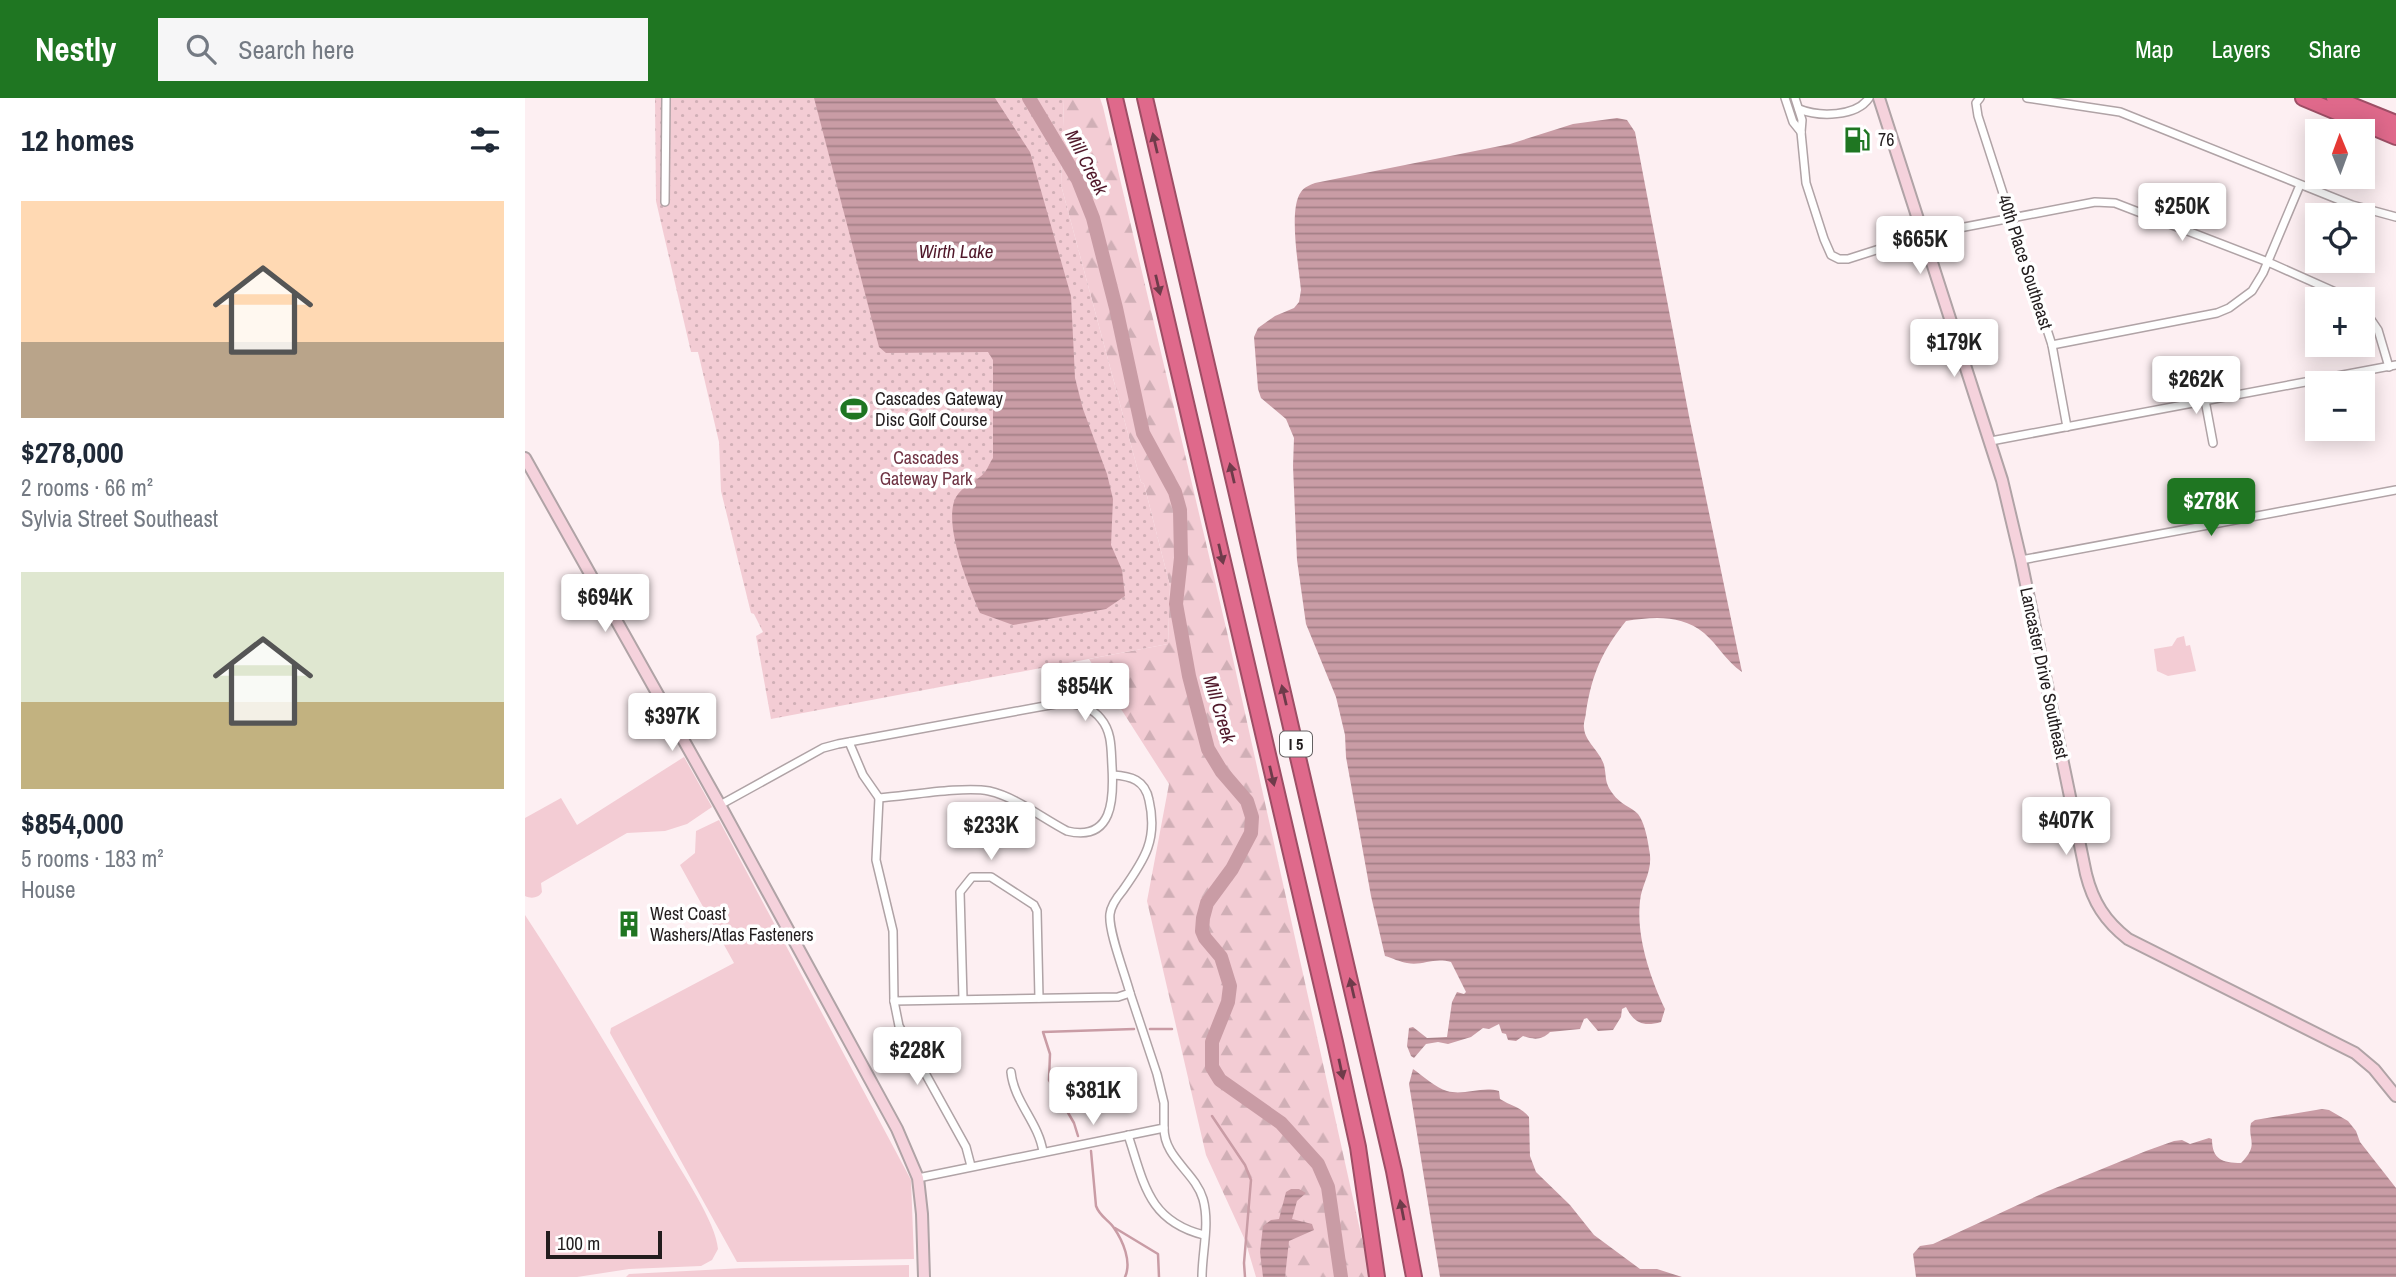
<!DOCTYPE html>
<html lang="en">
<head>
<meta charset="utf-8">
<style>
  :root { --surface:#fff; --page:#f6f6f7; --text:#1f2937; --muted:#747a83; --accent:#1f7622 }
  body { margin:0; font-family:"Archivo Narrow",sans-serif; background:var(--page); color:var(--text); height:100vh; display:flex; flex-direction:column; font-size:26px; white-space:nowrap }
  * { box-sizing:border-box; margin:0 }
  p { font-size:23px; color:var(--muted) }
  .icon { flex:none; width:38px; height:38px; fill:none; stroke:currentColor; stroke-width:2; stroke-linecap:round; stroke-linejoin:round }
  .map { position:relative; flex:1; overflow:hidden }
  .drawer { display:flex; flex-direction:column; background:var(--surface); width:525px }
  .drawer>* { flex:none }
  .needle { width:46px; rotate:359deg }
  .controls { position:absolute; left:1780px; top:21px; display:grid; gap:14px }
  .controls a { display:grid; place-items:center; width:70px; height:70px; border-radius:0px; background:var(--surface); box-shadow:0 4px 18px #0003; font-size:35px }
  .scale { position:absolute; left:21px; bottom:18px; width:116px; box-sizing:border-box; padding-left:7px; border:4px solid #221d1e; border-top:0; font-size:19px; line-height:24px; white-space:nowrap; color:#221d1e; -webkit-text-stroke:5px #fff; paint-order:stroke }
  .price { position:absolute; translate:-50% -60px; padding:0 16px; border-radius:7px; background:#fff; color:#222; font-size:23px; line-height:46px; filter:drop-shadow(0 2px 4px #0008) }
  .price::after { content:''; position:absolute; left:50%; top:42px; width:21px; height:16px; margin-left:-10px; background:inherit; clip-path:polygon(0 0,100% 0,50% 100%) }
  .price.on { background:var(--accent); color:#fff }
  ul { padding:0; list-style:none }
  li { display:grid; align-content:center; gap:14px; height:371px; padding:0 21px }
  li span { display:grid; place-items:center; height:217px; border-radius:0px; color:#555 }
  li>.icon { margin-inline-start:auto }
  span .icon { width:126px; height:126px; fill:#fffc; stroke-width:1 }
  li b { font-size:30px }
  h2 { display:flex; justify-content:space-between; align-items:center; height:84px; padding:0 21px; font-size:30px }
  header { display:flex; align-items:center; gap:42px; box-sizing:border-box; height:98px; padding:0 35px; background:var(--accent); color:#fff }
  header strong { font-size:33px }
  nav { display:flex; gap:38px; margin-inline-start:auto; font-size:24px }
  .search { width:490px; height:63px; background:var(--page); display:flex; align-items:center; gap:18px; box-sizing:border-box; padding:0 24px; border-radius:0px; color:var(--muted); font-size:26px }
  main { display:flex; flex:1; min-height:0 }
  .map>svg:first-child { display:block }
  .green { fill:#f3ccd4 }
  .forest { fill:url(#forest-firs) }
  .park { fill:url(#park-dots) }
  .water { fill:url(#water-rules) }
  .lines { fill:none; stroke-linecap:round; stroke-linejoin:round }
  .stream { stroke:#c99ca5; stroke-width:2.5 }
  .river { stroke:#c99ca5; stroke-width:14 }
  .street-casing { stroke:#b0a3a6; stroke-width:10 }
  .secondary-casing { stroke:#b0a3a6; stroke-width:14 }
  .highway-casing { stroke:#9d4e65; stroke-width:18 }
  .street { stroke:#fff; stroke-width:7 }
  .secondary { stroke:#f5d2dc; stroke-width:10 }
  .highway { stroke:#df698b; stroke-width:14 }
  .oneway { fill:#6e3b4a }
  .labels { text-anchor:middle; stroke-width:7; stroke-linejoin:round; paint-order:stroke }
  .shield { fill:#fff; stroke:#646162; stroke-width:2 }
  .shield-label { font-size:16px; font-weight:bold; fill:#221d1e }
  .poi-label { font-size:18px; fill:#221d1e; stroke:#fff; text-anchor:start }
  .street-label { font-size:18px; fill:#221d1e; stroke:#fff }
  .park-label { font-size:18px; fill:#703545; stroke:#fff }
  .water-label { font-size:19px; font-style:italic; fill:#50182a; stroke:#fff }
</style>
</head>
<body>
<header>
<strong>Nestly</strong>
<div class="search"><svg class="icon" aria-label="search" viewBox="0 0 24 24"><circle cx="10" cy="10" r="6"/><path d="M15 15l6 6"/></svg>Search here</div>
<nav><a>Map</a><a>Layers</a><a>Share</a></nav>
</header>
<main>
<section class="drawer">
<h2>12 homes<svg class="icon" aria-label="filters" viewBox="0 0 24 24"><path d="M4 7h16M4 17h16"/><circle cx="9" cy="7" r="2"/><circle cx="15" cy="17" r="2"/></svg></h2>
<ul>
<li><span style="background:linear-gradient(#ffd9b3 65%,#b9a48a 0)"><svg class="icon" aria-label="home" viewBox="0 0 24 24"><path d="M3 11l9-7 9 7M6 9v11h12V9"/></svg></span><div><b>$278,000</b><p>2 rooms · 66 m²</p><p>Sylvia Street Southeast</p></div></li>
<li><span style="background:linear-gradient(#dfe7d0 60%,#c2b280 0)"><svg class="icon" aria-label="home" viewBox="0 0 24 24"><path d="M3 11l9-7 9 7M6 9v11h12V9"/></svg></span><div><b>$854,000</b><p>5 rooms · 183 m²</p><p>House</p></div></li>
</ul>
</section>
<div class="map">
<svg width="1871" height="1179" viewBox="0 0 1871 1179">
  <defs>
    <pattern id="forest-firs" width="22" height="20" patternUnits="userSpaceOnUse" patternTransform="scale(1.75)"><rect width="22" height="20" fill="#f3ccd4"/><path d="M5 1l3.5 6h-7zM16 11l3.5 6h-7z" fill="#d0afb6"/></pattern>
    <pattern id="park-dots" width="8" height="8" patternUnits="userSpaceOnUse" patternTransform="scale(1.75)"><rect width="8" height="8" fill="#f3ccd4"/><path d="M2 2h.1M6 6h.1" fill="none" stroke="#d0afb6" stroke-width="1.8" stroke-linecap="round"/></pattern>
    <pattern id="water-rules" width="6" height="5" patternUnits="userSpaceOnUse" patternTransform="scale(1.75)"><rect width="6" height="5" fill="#c99ca5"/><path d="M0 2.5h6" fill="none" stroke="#a37f86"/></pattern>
  </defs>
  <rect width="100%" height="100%" fill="#fdeff2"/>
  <g class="green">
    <polygon points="1659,538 1661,548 1665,547 1671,573 1643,578 1632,573 1629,551 1647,548 1652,540"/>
    <path d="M159,659L187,709L162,726L140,733L102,735L16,785L17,794C14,800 6,801 0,798V720L36,700L52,727Z"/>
    <polygon points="194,722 386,1082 389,1161 212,1164 85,935 86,930 209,865 155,767 170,755 171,733"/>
    <path d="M0,817C50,893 96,972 143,1050C157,1075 191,1124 193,1151L187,1162L176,1168L104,1171L52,1179H0Z"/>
    <polygon points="384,1167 384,1179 101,1179 104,1176 219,1170"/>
  </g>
  <polygon class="forest" points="539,0 575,0 578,9 702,534 843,1168 843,1179 731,1179 720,1142 681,1057 622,803 644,686 564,561 643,546 645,488 619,386 616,384 536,87"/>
  <polygon class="park" points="130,0 539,0 536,87 616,384 619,386 645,488 643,546 246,621 231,538 238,534 229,516 226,515 196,393 194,344 173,254 166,254 131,103"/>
  <g class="water">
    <path d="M289,0H470L505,54L546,198L550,280L558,311L582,376L588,401L586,447L597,472L600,498L581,511L488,527L455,515C444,489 417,425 431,399C437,388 452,384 460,374C463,370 465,364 468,360V262L463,254L361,255L354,249Z"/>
    <path d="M1092,20L1102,22L1110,34L1164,318L1217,574C1201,563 1193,547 1179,535C1156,516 1127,519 1101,523C1077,553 1067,576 1061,614C1061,619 1058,625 1059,630C1060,644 1075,653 1079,667C1082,680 1079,684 1088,696C1095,706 1106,709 1113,716C1119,723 1123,742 1124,751C1129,773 1117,784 1115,803C1111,838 1125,880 1140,911L1136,924C1118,929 1109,925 1101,909L1097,911L1096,919L1088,932L1073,933L1062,920L1059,921L1055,931L1025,934C1017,942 1009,942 998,938L991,943L983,942L981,936L977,935L974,926L964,931L958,930L946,939L923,946L913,944L901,946L889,960L886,958L882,948L884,930L888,929L902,940L922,939L927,904L932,894L939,896L941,894L926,864C908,859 898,868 882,865C875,864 867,860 860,858L846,798L821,659L820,637L811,599L781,526L772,462L768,368L769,340L761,321L736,300L733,291L729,239L733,230L750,218L769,210L774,204L776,192C774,170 763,111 776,94C779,89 785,87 790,85L985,46L1048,26Z"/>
    <path d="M888,971C898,978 911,990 922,993C939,998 956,988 974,993L975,1001C986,1008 996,1009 1004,1019L1005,1058L1011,1074L1045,1107L1069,1137L1115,1171H1132L1157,1179H915L884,986Z"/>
    <path d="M1797,1011L1804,1012L1823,1023L1831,1033L1835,1044L1871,1090V1179H1391L1388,1156L1395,1148L1408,1146L1523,1093L1621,1053L1649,1043L1657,1042L1665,1046L1684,1040L1687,1041C1687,1061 1697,1065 1716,1065C1735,1046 1722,1042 1726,1025L1730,1022Z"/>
    <polygon points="766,1091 774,1091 781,1095 772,1103 767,1121 787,1126 789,1132 764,1143 760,1179 738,1179 735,1154 738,1128 746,1122 754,1121 761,1094"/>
  </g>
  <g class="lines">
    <g class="stream">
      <polyline points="625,931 647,931"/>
      <polyline points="687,1018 720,1067 726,1082 719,1165 720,1179"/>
      <polyline points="553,1038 549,1025 524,982 525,956 518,934 609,931"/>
      <path d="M566,1053L571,1108C575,1119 584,1122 589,1130C598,1143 607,1164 600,1179"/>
      <polyline points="590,1130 633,1156 634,1179"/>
    </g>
    <polyline class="river" points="504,0 553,82 568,120 591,210 618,335 650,394 655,412 656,460 651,506 664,578 683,651 697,674 722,703 727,719 726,735 707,771 682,805 678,820 677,833 680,840 696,859 705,888 703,904 687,944 687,969 695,982 756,1025 793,1066 803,1089 816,1179"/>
    <g class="street-casing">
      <g id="street">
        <polyline points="1260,0 1268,24 1276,34"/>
        <polyline points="1270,0 1277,22 1276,34 1281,85 1299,141 1306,157 1314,161 1323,161 1398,137 1570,104 1590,105 1743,164 1826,201"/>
        <polyline points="1455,0 1451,5 1453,18 1527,247 1542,329"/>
        <polyline points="1502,0 1595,14 1827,107 1871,119"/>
        <path d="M1274,11C1294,19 1331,19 1344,0"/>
        <polyline points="140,104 141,0"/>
        <polyline points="1838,210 1853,232 1864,269"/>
        <polyline points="1527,247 1692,215 1704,210 1727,193 1738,175 1775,87"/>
        <polyline points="1680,302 1688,345"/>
        <polyline points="1466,343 1871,267"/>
        <polyline points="1697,389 1703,422"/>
        <polyline points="1496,462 1871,392"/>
        <path d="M354,700L351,762L368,833L369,903L593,899L605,895C600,876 583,833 585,816C586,807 593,798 598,792C620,761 633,741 624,702C620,682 606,678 588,677"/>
        <path d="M195,707L298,650L313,646L536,605C551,605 566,608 576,621C587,634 586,651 587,668C589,701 588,744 542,733C517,720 491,699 464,693C438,688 382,698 354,700L338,677L324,644"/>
        <polyline points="438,901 435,794 447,779 466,779 509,807 512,813 514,900"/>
        <polyline points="369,903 374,928 441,1049 446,1068"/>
        <path d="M486,974C489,1004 514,1025 518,1054"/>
        <path d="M639,1030C639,1060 670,1074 678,1101C685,1126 677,1154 677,1179"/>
        <path d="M603,1037C619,1085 623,1123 679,1137"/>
        <polyline points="393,1080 639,1030 639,1005 632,976 605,895"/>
      </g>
    </g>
    <g class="secondary-casing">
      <g id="secondary">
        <path d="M1354,0L1477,382L1496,462L1561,776C1568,804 1580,823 1603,841L1830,955L1849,971L1871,998"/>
        <polyline points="0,360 195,707 372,1031 393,1080 397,1116 399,1179"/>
      </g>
    </g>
    <g class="highway-casing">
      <g id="highway">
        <polyline points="590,0 810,944 833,1049 852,1179"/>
        <polyline points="620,0 869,1073 889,1179"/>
        <polyline points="1778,0 1871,39"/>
        <polyline points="1809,0 1871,25"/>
      </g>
    </g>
    <use href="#street" class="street"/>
    <use href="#secondary" class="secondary"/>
    <use href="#highway" class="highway"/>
  </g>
  <defs><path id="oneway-solid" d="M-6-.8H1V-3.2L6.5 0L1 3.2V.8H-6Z" transform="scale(1.75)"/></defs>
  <g class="oneway">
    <use href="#oneway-solid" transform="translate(630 45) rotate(-103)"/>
    <use href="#oneway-solid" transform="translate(633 187) rotate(77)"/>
    <use href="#oneway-solid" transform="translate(707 375) rotate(-103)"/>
    <use href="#oneway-solid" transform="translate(696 456) rotate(77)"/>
    <use href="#oneway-solid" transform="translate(759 597) rotate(-103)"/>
    <use href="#oneway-solid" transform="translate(747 678) rotate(77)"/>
    <use href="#oneway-solid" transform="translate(827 890) rotate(-103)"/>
    <use href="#oneway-solid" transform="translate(816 971) rotate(78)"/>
    <use href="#oneway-solid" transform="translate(877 1112) rotate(-101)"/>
  </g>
  <defs>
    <g id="fuel-bare" transform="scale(2.1)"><path d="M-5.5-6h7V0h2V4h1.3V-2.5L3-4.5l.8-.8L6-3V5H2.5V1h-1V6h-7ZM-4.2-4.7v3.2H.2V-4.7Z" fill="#1f7622" stroke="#fff" stroke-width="2.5" paint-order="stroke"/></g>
    <g id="stadium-bare" transform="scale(2.1)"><path d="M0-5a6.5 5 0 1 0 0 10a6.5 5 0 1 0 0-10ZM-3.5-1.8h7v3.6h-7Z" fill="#1f7622" stroke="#fff" stroke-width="2.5" paint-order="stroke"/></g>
    <g id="building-bare" transform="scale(2.1)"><path d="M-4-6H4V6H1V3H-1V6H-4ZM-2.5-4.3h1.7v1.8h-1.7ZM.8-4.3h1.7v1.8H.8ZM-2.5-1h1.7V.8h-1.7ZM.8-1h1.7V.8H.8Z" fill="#1f7622" stroke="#fff" stroke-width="2.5" paint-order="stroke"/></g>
  </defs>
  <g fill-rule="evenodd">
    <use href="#fuel-bare" x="1332" y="42"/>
    <use href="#stadium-bare" x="329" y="311"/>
    <use href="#building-bare" x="104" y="826"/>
  </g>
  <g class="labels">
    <rect class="shield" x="755" y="633.5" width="32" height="25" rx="5"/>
    <g class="shield-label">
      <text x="771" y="652">I 5</text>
    </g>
    <g class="poi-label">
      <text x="1353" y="48">76</text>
      <text x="350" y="307">Cascades Gateway<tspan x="350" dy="21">Disc Golf Course</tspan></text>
      <text x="125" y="822">West Coast<tspan x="125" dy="21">Washers/Atlas Fasteners</tspan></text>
    </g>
    <g class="street-label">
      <text transform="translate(1500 164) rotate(72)" y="6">40th Place Southeast</text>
      <text transform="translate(1519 575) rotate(78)" y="6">Lancaster Drive Southeast</text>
    </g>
    <g class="park-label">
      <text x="401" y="366">Cascades<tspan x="401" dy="21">Gateway Park</tspan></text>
    </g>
    <g class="water-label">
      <text transform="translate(562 64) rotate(63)" y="7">Mill Creek</text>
      <text x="431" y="160">Wirth Lake</text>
      <text transform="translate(695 611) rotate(73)" y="7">Mill Creek</text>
    </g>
  </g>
</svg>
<div class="controls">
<a><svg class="needle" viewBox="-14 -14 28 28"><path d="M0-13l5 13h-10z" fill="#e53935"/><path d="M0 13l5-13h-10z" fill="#747a83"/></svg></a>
<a><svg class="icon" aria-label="locate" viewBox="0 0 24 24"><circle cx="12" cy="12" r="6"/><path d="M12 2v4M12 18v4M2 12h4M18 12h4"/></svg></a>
<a>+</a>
<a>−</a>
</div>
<div class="scale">100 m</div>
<b class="price" style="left:1657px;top:145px">$250K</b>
<b class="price" style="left:1395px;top:178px">$665K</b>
<b class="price" style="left:1429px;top:281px">$179K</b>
<b class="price" style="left:1671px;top:318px">$262K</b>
<b class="price on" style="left:1686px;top:440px">$278K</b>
<b class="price" style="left:80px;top:536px">$694K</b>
<b class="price" style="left:560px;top:625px">$854K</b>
<b class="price" style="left:147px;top:655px">$397K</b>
<b class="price" style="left:1541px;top:759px">$407K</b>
<b class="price" style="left:466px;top:764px">$233K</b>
<b class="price" style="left:392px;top:989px">$228K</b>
<b class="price" style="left:568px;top:1029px">$381K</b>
</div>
</main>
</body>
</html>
